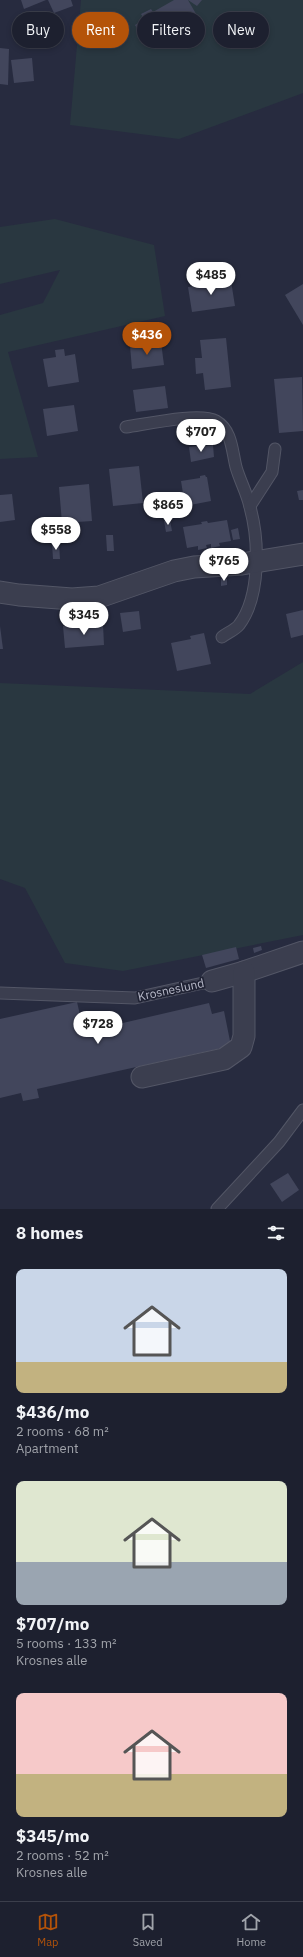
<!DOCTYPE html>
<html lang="en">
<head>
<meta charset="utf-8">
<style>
  :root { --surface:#1d202f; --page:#252837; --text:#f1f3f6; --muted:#a0a3aa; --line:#3b3e4b; --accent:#b45309 }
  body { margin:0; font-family:"IBM Plex Sans",sans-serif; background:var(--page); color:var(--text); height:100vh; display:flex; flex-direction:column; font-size:15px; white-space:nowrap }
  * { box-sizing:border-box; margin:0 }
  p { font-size:13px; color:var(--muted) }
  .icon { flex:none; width:22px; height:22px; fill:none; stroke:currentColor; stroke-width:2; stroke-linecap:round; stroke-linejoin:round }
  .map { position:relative; height:1209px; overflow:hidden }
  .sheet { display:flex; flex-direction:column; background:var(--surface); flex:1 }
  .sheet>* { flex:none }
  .guide { position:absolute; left:12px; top:12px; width:279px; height:36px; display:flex; gap:8px }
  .price { position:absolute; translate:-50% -34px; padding:0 9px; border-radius:14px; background:#fff; color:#222; font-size:13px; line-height:26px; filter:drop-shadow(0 1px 2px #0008) }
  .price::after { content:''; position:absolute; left:50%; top:24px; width:12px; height:9px; margin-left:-6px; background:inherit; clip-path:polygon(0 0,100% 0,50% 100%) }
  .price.selected { background:var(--accent); color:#fff }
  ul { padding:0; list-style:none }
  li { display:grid; align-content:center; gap:8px; height:212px; padding:0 16px }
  li span { display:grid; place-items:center; height:124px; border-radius:8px; color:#555 }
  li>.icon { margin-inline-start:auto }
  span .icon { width:72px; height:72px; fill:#fffc; stroke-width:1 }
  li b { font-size:17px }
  h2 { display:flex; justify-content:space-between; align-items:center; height:48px; padding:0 16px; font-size:17px }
  .chip { padding:0 14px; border-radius:18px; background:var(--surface); box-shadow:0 2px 6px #0003,0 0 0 1px var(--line); font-size:14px; line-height:36px }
  .chip.selected { background:var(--accent); color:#fff }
  .menu { display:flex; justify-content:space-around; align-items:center; height:56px; border-top:1px solid var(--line); background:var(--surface); font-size:11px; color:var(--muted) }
  .menu a { display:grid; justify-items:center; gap:2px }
  .menu .selected { color:var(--accent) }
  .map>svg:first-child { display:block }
  .green { fill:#293740 }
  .building { fill:#42465c }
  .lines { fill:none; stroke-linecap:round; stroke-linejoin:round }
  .lane-casing { stroke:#535666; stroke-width:13 }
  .street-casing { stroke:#535666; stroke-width:23 }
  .lane { stroke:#3b3e4f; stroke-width:11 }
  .street { stroke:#3b3e4f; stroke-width:21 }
  .labels { text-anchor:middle; stroke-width:3.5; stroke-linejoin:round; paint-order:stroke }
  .street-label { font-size:12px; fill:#b8bac9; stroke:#202334 }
</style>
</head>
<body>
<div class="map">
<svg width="303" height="1209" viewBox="0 0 303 1209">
  <rect width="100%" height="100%" fill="#272b3f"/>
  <g class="green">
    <polygon points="81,0 303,0 303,93 179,139 70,125"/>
    <polygon points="55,219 154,245 165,316 8,352 38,457 0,459 0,315 43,303 60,270 0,284 0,227"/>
    <polygon points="303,662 303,935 123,971 65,963 25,888 0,879 0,683 250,694"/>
  </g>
  <g class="building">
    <polygon points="21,0 46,0 24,9"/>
    <polygon points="48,0 71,0 73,6 54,13"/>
    <polygon points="174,0 188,0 203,26 181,39 174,29 147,45 135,25 144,19 141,14 151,9 153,12"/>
    <polygon points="188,0 202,0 197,6"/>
    <polygon points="0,48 9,49 8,85 0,84"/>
    <polygon points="32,58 34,81 14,83 11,60"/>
    <polygon points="217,279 217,283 231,281 235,306 192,312 188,287 202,285 201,281"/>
    <polygon points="303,284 303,325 285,295"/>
    <polygon points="226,338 231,387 205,390 203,373 196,374 195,358 202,358 200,340"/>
    <polygon points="161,342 164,365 132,369 130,346"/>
    <polygon points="64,349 65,356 75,354 79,382 48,387 43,359 56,357 55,350"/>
    <polygon points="302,377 303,431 279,433 274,379"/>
    <polygon points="165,386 168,408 136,412 133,390"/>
    <polygon points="74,405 78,431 47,436 43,409"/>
    <polygon points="205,445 205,446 213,445 214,457 191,462 189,447"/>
    <polygon points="139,466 143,503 113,506 109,469"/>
    <polygon points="205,475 206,477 207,477 211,501 185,506 181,481 200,478 200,476"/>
    <polygon points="89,484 92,521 62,523 59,487"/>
    <polygon points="303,490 303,500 299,500 297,491"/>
    <polygon points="12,494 15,520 0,522 0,495"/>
    <polygon points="170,520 172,531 166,532 164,521"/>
    <polygon points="227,520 231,541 219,543 220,546 211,548 211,544 206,545 207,548 198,550 198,546 187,548 183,527 202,524 201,522 207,521 208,523"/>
    <polygon points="238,528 240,539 233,540 231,530"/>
    <polygon points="106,535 113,535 114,551 107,551"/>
    <polygon points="52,543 59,543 60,559 53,559"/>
    <polygon points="221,579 227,579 227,585 221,586"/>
    <polygon points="303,610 303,635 291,638 286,614"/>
    <polygon points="139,611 141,629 123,632 120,613"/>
    <polygon points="103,624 104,645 65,648 63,626"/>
    <polygon points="0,626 3,649 0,649"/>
    <polygon points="204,633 211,664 177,671 171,643 191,639 190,636"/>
    <polygon points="261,946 262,950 254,953 253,948"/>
    <polygon points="236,947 239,959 206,968 202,955"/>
    <polygon points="77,1002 84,1032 209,1003 212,1014 224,1011 231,1046 37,1089 39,1098 23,1101 21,1093 0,1098 0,1019"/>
    <polygon points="288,1173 299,1190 282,1202 270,1184"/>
  </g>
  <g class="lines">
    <g class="lane-casing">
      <g id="lane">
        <path d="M126,427C147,424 200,412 216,421C232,430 232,451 236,467C240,481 247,493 250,507C259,540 261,596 239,625C235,630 227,633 222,637"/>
        <polyline points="250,506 272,472 275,449"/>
        <polyline points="0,993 135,998 212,981"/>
        <polyline points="217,1209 279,1142 303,1110"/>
      </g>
    </g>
    <g class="street-casing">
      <g id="street">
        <polyline points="0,592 19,595 72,599 99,597 174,571 194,567 242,564 303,554"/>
        <polyline points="212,981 244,972 303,952"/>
        <polyline points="142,1077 224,1059 241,1047 244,1036 244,972"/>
      </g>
    </g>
    <use href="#lane" class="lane"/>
    <use href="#street" class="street"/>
  </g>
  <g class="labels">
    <g class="street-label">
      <text transform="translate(171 990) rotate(-12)" y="4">Krosneslund</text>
    </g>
  </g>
</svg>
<b class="price" style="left:211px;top:296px">$485</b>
<b class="price selected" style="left:147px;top:356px">$436</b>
<b class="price" style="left:201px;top:453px">$707</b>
<b class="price" style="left:168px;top:526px">$865</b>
<b class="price" style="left:56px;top:551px">$558</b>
<b class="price" style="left:224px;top:582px">$765</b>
<b class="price" style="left:84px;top:636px">$345</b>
<b class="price" style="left:98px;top:1045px">$728</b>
<div class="guide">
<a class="chip">Buy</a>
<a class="chip selected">Rent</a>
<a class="chip">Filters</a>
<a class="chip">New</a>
</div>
</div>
<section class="sheet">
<h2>8 homes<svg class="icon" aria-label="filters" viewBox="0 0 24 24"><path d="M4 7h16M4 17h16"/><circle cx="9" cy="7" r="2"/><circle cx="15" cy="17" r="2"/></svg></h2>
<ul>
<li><span style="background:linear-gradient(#c9d6e8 75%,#c2b280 0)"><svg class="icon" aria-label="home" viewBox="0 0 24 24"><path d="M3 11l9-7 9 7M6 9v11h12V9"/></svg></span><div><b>$436/mo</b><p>2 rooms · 68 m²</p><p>Apartment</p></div></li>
<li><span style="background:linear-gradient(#dfe7d0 65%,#9aa5b1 0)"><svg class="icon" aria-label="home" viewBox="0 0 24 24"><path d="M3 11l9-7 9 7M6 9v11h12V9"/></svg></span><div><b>$707/mo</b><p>5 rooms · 133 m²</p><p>Krosnes alle</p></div></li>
<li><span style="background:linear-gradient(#f6c9c9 65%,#c2b280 0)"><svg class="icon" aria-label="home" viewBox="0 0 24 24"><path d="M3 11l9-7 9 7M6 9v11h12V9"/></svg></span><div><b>$345/mo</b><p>2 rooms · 52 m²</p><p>Krosnes alle</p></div></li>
</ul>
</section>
<nav class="menu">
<a class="selected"><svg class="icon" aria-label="map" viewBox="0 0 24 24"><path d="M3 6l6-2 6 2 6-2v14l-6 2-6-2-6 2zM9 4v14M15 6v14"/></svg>Map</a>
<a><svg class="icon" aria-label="saved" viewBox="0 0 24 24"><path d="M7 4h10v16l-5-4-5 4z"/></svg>Saved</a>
<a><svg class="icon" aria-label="home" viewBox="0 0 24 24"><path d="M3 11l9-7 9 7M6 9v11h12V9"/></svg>Home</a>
</nav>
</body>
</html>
